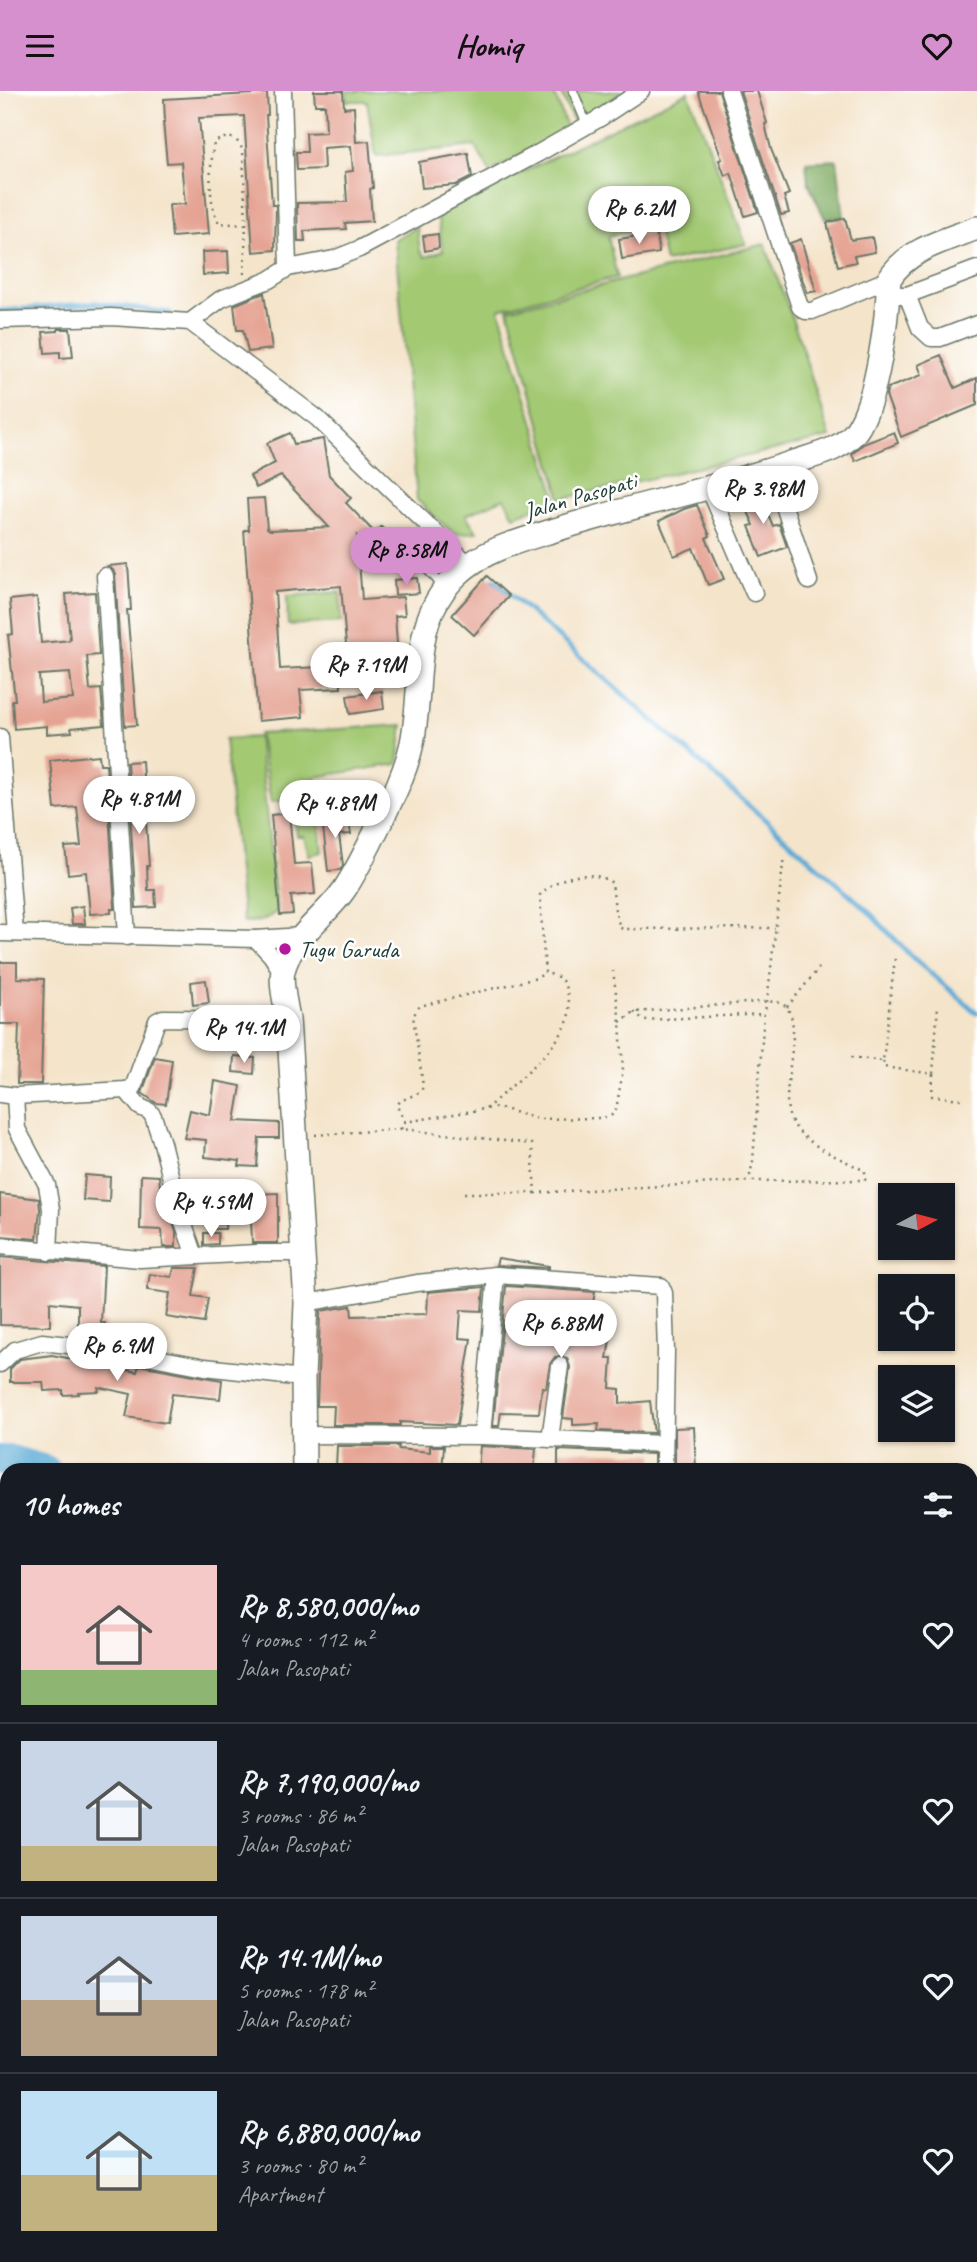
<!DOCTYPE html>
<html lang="en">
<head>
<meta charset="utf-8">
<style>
  :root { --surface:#171b24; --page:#20242c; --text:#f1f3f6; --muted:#9ea1a6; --line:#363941; --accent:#d690ce }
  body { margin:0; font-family:Caveat,sans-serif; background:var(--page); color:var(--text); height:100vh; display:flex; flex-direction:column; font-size:26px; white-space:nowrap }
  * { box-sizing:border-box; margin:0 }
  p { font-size:23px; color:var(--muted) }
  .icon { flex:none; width:38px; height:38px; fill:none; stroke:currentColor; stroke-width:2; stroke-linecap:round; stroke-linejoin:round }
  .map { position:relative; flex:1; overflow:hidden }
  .side { position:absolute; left:0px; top:1372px; width:978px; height:800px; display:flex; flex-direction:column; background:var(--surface); border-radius:21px 21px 0 0; box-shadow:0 2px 5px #0004 }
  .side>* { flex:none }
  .needle { width:46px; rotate:83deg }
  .tools { position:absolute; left:878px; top:1092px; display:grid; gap:14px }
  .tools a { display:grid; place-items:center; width:77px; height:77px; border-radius:0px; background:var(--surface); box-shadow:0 2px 5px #0004; font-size:35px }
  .price { position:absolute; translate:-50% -60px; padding:0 16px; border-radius:24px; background:#fff; color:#222; font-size:23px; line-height:46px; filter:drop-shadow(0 2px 4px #0008) }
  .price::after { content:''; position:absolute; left:50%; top:42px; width:21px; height:16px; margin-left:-10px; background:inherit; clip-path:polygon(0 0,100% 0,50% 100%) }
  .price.current { background:var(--accent); color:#111 }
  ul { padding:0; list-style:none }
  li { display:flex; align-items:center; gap:21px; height:175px; padding:0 21px }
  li+li { border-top:2px solid var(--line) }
  li span { display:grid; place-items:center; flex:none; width:196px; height:140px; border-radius:0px; color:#555 }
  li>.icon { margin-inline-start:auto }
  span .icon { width:84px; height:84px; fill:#fffc; stroke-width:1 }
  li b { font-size:30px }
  h2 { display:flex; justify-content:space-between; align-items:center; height:84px; padding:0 21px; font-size:30px }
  header { display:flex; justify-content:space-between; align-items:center; height:91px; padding:0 21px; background:var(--accent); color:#111; font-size:32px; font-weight:700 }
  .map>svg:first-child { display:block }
  .green { fill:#a3c973; stroke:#618354; stroke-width:2 }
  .forest { fill:#82ad65; stroke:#50754c; stroke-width:2 }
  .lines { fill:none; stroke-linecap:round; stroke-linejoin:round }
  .stream { stroke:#5babd6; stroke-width:5 }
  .river { stroke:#5babd6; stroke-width:30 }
  .building { fill:#e5a393; fill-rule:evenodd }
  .lane-casing { stroke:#6a7768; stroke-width:11 }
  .street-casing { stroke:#6a7768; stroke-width:19 }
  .secondary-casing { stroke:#6a7768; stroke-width:26 }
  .path { stroke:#6a7768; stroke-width:2.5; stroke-dasharray:2 5; stroke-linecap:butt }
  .lane { stroke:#fff; stroke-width:8 }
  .street { stroke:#fff; stroke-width:16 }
  .secondary { stroke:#fff; stroke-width:23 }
  .poi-dot { fill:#b5179e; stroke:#fff; stroke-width:2.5 }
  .labels { text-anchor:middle; stroke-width:5; stroke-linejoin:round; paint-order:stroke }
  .street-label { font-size:24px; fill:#1f3d34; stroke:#fff }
  .poi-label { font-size:24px; fill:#1f3d34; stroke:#fff; text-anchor:start }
</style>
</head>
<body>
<header><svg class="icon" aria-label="menu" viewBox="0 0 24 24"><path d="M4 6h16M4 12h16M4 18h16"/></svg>Homiq<svg class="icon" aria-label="heart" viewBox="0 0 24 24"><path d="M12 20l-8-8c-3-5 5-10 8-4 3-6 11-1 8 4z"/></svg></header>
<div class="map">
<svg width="977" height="2171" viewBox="0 0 977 2171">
  <rect width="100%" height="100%" fill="#fff"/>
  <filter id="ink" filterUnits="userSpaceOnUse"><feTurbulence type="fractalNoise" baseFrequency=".0143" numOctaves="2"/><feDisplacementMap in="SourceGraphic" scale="14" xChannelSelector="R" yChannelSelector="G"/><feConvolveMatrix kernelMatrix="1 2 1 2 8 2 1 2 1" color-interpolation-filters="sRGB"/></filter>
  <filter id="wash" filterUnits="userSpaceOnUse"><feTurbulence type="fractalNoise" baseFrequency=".00686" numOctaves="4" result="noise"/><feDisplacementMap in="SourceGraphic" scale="28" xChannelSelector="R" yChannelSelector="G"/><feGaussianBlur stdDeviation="1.57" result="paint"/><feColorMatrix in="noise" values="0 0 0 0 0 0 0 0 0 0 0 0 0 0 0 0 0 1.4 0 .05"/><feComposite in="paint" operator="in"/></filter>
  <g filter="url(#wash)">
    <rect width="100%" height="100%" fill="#f4e4ca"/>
    <g class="green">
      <polygon points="347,0 553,0 568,39 490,81 475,55 376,65 367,10 347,10"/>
      <polygon points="560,0 623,0 575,35"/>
      <polygon points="688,1 746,153 665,171 656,133 608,145 617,186 499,218 557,409 514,425 504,407 466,424 477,441 454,443 417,409 395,148 417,136 420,160 425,166 443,160 437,123"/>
      <polygon points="765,153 797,241 830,346 561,408 508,218"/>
      <polygon points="340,501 341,531 288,534 287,505"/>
      <polygon points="403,634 398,673 315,686 322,761 309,764 304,745 297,745 293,709 271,711 259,643"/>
      <polygon points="258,646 277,821 261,830 243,831 225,648"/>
    </g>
    <polygon class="forest" points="837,69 844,126 825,128 808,91 806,71"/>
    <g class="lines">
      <g class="stream">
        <polyline points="0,220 97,212 170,222"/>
        <polyline points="494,489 865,817 913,867 977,922"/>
      </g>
      <g class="river">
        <polyline points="0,1369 11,1369 45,1379"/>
        <polyline points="971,1601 977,1603"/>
      </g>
    </g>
    <g id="blocks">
      <g class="building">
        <polygon points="314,0 343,0 344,17 354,16 356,51 369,50 373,97 370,98 372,130 345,132 346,138 304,140 305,150 298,150 297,112 347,111 345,81 353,80 351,55 323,57 324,78 297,79 296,61 307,61 306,42 326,41 325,14 315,14"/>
        <polygon points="698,0 719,0 758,121 745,125 731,82 725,85 719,69 722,68"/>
        <polygon points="740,0 757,0 767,32 765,33 771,58 789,103 784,105 789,122 781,124"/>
        <polygon points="267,2 268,24 266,24 272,114 276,114 275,159 253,161 244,25 199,27 209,143 172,146 169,114 185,113 181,71 167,72 163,31 165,31 164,8"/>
        <polygon points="468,62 472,86 456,94 422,97 419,71"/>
        <polygon points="845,127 851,149 872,146 875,161 854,165 856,171 838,175 827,132"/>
        <polygon points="656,142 659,162 622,168 619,148"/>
        <polygon points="438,143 439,157 425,160 423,145"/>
        <polygon points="801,148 816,200 807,202 790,152"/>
        <polygon points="228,160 229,182 203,184 202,161"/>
        <polygon points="264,202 272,258 248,261 243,239 237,239 234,214"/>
        <polygon points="58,238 70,238 73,266 60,267 60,261 45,262 43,241 58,240"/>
        <polygon points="941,264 955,297 977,287 977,314 901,346 886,304 888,297 922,284 918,274"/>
        <polygon points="894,341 898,352 855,370 852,363 863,353"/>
        <polygon points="290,342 294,353 323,348 329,384 351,407 346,412 375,442 381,436 392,446 375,464 357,445 362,509 403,506 405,524 395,525 400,592 372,595 370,576 348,577 341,495 275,501 280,578 340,575 341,597 300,599 303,626 258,630 244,439 249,439 247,408 264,407 267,437 270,439 329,436 281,385 256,397 250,385 275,372 267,352"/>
        <polygon points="757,398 773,435 779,433 787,456 761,466 749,435 754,434 741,405"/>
        <polygon points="697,414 710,445 706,447 724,488 708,494 693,457 674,465 659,430 684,418"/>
        <polygon points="128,473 131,519 127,519 137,634 125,635 115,484 113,479 108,475"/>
        <polygon points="487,485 509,505 474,544 452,524"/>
        <polygon points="417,487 419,502 395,504 394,489"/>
        <path d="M95,501L99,564L87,565L90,599L101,598L104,634L71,637L72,641L47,643V635L14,638L12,609H15L8,544L13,543L10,509L37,506L41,552L70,549L66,503ZM70,582L73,608L41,611L39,584Z"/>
        <polygon points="382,600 384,618 350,623 347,605"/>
        <polygon points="99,664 100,673 106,673 115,818 111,818 111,822 90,823 86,781 68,783 65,756 81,755 77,716 55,718 50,669"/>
        <polygon points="142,670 149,775 147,775 148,799 155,799 156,816 136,817 127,671"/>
        <polygon points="289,722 294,773 312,772 315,803 291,805 293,823 280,824 271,724"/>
        <polygon points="348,724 351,743 339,744 343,774 340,779 328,780 322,727"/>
        <polygon points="83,815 85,833 72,833 70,817"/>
        <polygon points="0,871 17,871 17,887 44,888 41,993 17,993 19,933 0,933"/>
        <polygon points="206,889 209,912 193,914 191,891"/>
        <polygon points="234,965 255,967 254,983 233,981"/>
        <polygon points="155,966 172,969 166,1013 156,1012 142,1002"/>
        <polygon points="215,990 241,995 235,1030 279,1032 279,1047 259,1047 257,1076 239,1075 240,1070 205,1066 206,1049 184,1047 190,1019 210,1024"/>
        <polygon points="85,1084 110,1086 109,1111 83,1109"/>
        <polygon points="141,1084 159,1085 161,1106 165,1106 176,1141 176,1156 163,1156 162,1139 140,1138"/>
        <polygon points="278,1102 278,1152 252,1152 251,1126 240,1127 239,1108 250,1107 250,1103"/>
        <polygon points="0,1103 39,1108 40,1119 37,1148 0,1145"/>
        <polygon points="212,1120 226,1120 225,1138 212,1138"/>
        <polygon points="204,1142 218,1142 218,1153 204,1154"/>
        <polygon points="0,1166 104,1175 101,1232 105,1232 105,1248 78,1245 78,1214 50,1211 50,1235 0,1234"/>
        <polygon points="498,1167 549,1175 549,1177 496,1174"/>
        <polygon points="174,1177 198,1177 193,1205 208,1207 204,1232 166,1226 170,1202 147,1199 150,1183 172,1186"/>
        <polygon points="506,1195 595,1201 589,1233 612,1237 607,1267 612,1267 610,1297 620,1298 620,1313 650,1310 654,1342 598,1340 599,1333 573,1334 573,1328 563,1327 570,1276 567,1267 561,1265 555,1266 550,1273 546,1297 542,1296 539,1322 501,1321 499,1335 493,1335"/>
        <polygon points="484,1196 482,1220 461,1219 459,1247 471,1248 457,1334 400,1331 400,1334 333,1334 334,1315 317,1315 320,1220 351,1215 352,1225 427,1223 428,1201"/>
        <polygon points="52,1264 137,1281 139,1274 222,1289 220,1308 172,1303 167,1332 126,1326 131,1303 98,1296 99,1300 78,1301 79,1303 63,1304 63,1299 44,1300 43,1291 10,1291 10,1278 20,1268"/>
        <polygon points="694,1336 696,1379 675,1379 675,1337"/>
        <polygon points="337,1355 399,1355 398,1358 430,1361 430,1355 444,1355 442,1379 380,1379 380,1377 350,1375 349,1377 336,1376"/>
        <polygon points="480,1355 536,1358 534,1379 478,1379"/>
        <polygon points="558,1359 654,1363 654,1379 558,1379"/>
      </g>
    </g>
  </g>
  <g filter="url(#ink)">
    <use href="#blocks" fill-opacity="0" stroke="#6a7768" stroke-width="2"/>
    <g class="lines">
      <g class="lane-casing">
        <g id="lane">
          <polyline points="573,0 587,34"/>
          <polyline points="384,473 425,476 443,495"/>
        </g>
      </g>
      <g class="street-casing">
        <g id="street">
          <polyline points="283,0 288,177"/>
          <polyline points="729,0 800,216 806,220 812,220 889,188"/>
          <polyline points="888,204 907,204 920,237 931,247 940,247 977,233"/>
          <polyline points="907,204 977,178"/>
          <polyline points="0,229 111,226 190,231 317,327 469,474"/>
          <polyline points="190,231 221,208 269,189 288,177 334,168 359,158 537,63 600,27 641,0"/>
          <polyline points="772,379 809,490"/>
          <polyline points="709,397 754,502"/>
          <polyline points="105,485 127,846"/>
          <polyline points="0,646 15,842"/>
          <polyline points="0,842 256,848 302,845"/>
          <polyline points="256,848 271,864 282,881"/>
          <polyline points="126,999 140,1016 149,1020 153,1025 162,1052 179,1119 195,1165"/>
          <polyline points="0,1003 15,1005 126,999 133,997 157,930 163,927 288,928"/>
          <polyline points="15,1005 17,1038 47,1094 51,1118 49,1161"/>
          <polyline points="0,1155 140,1168 257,1162 302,1162"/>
          <polyline points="306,1212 417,1192 496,1184 661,1195 664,1202 666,1260 664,1379"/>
          <polyline points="0,1273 15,1259 42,1251 121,1260 205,1276 303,1287"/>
          <polyline points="303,1344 482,1345 664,1353"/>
          <polyline points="482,1345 496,1184"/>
          <polyline points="550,1348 560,1275"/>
          <polyline points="0,1890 7,1891"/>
          <polyline points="971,1920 977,1920"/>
          <polyline points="622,2165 622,2171"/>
        </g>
      </g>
      <g class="secondary-casing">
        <g id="secondary">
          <path d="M304,1379L303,1287L306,1212L288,928C286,914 280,893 283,880C290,848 326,825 344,799C358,778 369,754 380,732C393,706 406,680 412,652C425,590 408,532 457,484C482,459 522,449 555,439C634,414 715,398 794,371C815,364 842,359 856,340C878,309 887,226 889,188C907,158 946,149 977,137"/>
          <polyline points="304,2165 304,2171"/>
        </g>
      </g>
      <g class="path">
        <path d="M244,183L246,134L243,61C239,46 227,42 214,52C210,76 207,109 219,132L246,134"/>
        <polyline points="787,916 819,877"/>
        <polyline points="634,921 644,929 764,923"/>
        <path d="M620,931L634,921L758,911C766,911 778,909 784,914C807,932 777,1002 791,1029C803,1054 841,1067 865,1080V1089L754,1090L750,1084L753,1070L764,923L767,911L784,765"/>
        <polyline points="851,966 883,970 895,867"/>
        <polyline points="883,970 884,976 933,983 938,914"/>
        <polyline points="933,983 932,1005 962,1008"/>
        <path d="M486,1018C510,996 553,962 566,934C570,926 570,910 567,901C563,887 559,885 545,882"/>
        <path d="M405,1031L397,1015L400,1010L421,1001L423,995L413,925L420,915L537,887L545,882L540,804C556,785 592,777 612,792L615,819L620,837L625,838L775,837"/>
        <polyline points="401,1038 405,1031 497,1016 538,1028 602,1027 612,1024 616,1019 623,979 620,931 613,880"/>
        <polyline points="315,1044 401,1038 532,1053 535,1102 464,1102"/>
        <polyline points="535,1102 752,1090"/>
      </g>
      <use href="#lane" class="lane"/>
      <use href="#street" class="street"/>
      <use href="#secondary" class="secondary"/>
    </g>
  </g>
  <circle class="poi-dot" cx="285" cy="858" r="7"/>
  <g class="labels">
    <g class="street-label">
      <text transform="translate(580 405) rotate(-16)" y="8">Jalan Pasopati</text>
    </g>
    <g class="poi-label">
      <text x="299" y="866">Tugu Garuda</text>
    </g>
  </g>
</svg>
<div class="tools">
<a><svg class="needle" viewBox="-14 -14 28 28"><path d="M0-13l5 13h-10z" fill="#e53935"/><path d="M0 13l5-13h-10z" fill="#9ea1a6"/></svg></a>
<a><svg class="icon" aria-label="locate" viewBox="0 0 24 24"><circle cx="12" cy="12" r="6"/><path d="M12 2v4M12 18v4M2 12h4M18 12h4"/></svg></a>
<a><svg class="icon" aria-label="layers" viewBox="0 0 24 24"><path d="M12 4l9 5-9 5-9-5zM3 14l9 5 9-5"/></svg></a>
</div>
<b class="price" style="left:639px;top:155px">Rp 6.2M</b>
<b class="price" style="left:763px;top:435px">Rp 3.98M</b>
<b class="price current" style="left:406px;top:496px">Rp 8.58M</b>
<b class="price" style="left:366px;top:611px">Rp 7.19M</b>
<b class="price" style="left:139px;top:745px">Rp 4.81M</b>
<b class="price" style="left:335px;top:749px">Rp 4.89M</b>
<b class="price" style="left:244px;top:974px">Rp 14.1M</b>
<b class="price" style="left:211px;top:1148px">Rp 4.59M</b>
<b class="price" style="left:561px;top:1269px">Rp 6.88M</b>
<b class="price" style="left:117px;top:1292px">Rp 6.9M</b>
<section class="side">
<h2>10 homes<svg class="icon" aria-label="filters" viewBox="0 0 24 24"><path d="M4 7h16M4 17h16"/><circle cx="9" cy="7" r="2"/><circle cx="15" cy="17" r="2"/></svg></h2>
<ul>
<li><span style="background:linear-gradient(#f6c9c9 75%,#8fb573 0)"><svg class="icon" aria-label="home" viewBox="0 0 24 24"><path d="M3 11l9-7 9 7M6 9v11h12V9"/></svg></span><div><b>Rp 8,580,000/mo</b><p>4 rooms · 112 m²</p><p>Jalan Pasopati</p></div><svg class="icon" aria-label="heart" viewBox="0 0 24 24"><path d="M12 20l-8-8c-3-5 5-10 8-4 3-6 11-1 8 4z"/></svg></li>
<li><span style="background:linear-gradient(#c9d6e8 75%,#c2b280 0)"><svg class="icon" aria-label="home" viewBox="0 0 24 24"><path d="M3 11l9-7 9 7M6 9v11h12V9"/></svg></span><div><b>Rp 7,190,000/mo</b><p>3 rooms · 86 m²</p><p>Jalan Pasopati</p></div><svg class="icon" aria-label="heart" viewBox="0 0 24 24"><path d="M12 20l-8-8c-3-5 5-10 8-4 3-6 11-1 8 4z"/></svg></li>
<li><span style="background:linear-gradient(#c9d6e8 60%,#b9a48a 0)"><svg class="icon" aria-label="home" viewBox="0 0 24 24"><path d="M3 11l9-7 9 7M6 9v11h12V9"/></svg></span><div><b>Rp 14.1M/mo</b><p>5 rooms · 178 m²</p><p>Jalan Pasopati</p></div><svg class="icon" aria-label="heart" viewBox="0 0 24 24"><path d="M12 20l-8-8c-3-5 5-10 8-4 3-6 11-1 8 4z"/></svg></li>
<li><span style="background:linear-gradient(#bfe0f5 60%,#c2b280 0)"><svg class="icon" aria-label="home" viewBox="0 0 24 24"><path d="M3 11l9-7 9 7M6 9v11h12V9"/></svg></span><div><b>Rp 6,880,000/mo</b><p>3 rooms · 80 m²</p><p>Apartment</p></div><svg class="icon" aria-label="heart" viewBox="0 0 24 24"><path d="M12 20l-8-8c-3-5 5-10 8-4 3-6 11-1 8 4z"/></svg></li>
</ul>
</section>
</div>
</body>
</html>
